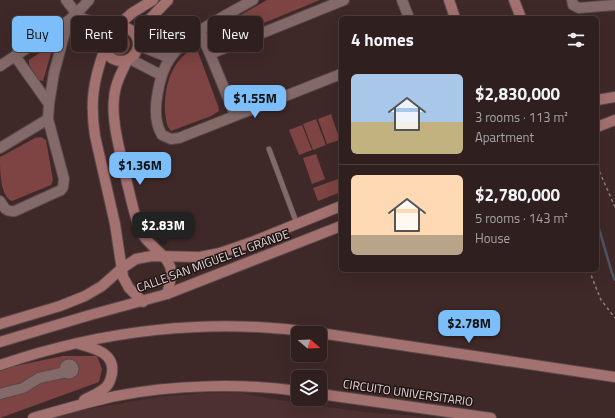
<!DOCTYPE html>
<html lang="en">
<head>
<meta charset="utf-8">
<style>
  :root { --surface:#2f1f1e; --page:#3b2c2b; --text:#f1f3f6; --muted:#a7a2a4; --line:#4a3d3c; --accent:#7cbef9 }
  body { margin:0; font-family:"Titillium Web",sans-serif; background:var(--page); color:var(--text); height:100vh; display:flex; flex-direction:column; font-size:15px; white-space:nowrap }
  * { box-sizing:border-box; margin:0 }
  p { font-size:13px; color:var(--muted) }
  .icon { flex:none; width:22px; height:22px; fill:none; stroke:currentColor; stroke-width:2; stroke-linecap:round; stroke-linejoin:round }
  .map { position:relative; flex:1; overflow:hidden }
  .panel { position:absolute; left:339px; top:16px; width:260px; height:256px; display:flex; flex-direction:column; background:var(--surface); border-radius:6px; box-shadow:0 4px 16px #0002,0 0 0 1px var(--line) }
  .panel>* { flex:none }
  .guide { position:absolute; left:12px; top:16px; width:267px; height:36px; display:flex; gap:8px }
  .needle { width:26px; rotate:109deg }
  .controls { position:absolute; left:291px; top:326px; display:grid; gap:8px }
  .controls a { display:grid; place-items:center; width:36px; height:36px; border-radius:6px; background:var(--surface); box-shadow:0 4px 16px #0002,0 0 0 1px var(--line); font-size:20px }
  .price { position:absolute; translate:-50% -34px; padding:0 9px; border-radius:8px; background:var(--accent); color:#111; font-size:13px; line-height:26px; filter:drop-shadow(0 1px 2px #0008) }
  .price::after { content:''; position:absolute; left:50%; top:24px; width:12px; height:9px; margin-left:-6px; background:inherit; clip-path:polygon(0 0,100% 0,50% 100%) }
  .price.on { background:#222; color:#fff }
  ul { padding:0; list-style:none }
  li { display:flex; align-items:center; gap:12px; height:100px; padding:0 12px }
  li+li { border-top:1px solid var(--line) }
  li span { display:grid; place-items:center; flex:none; width:112px; height:80px; border-radius:6px; color:#555 }
  li>.icon { margin-inline-start:auto }
  span .icon { width:48px; height:48px; fill:#fffc; stroke-width:1 }
  li b { font-size:17px }
  h2 { display:flex; justify-content:space-between; align-items:center; height:48px; padding:0 12px; font-size:17px }
  .tag { padding:0 14px; border-radius:6px; background:var(--surface); box-shadow:0 4px 16px #0002,0 0 0 1px var(--line); font-size:14px; line-height:36px }
  .tag.on { background:var(--accent); color:#111 }
  .map>svg:first-child { display:block }
  .built { fill:#4d3030 }
  .green { fill:#7e4343 }
  .lines { fill:none; stroke-linecap:round; stroke-linejoin:round }
  .stream { stroke:#4c5764; stroke-width:2.5 }
  .lane-casing { stroke:#5b4848; stroke-width:6 }
  .street-casing { stroke:#5b4848; stroke-width:12 }
  .secondary-casing { stroke:#5b4848; stroke-width:12 }
  .path { stroke:#907d7c; stroke-width:1.5; stroke-dasharray:3 3; stroke-linecap:butt }
  .lane { stroke:#836968; stroke-width:5 }
  .street { stroke:#836968; stroke-width:10 }
  .secondary { stroke:#a37170; stroke-width:10 }
  .labels { text-anchor:middle; stroke-width:3; stroke-linejoin:round; paint-order:stroke }
  .street-label { font-size:12px; fill:#e6d7d6; stroke:#1f1414 }
</style>
</head>
<body>
<div class="map">
<svg width="615" height="418" viewBox="0 0 615 418">
  <rect width="100%" height="100%" fill="#3f2928"/>
  <polygon class="built" points="237,392 272,399 321,406 373,413 408,415 428,418 50,418 69,412 158,397 201,393"/>
  <g class="green">
    <polygon points="267,0 320,0 215,43 210,41 209,36 213,31"/>
    <circle cx="119" cy="44" r="11"/>
    <polygon points="54,43 43,81 39,80 29,65 29,60"/>
    <path d="M194,49L198,52L218,106L219,111L211,116L171,131C166,126 166,119 165,111C164,88 171,59 194,49Z"/>
    <polygon points="331,114 340,140 327,144 318,119"/>
    <polygon points="316,119 326,145 313,150 303,124"/>
    <polygon points="302,125 312,150 299,155 289,130"/>
    <path d="M41,137L46,140L53,180L51,185L12,201C0,197 0,170 0,157L35,138Z"/>
    <polygon points="316,154 325,179 312,184 303,158"/>
    <polygon points="338,179 341,186 341,192 318,201 313,188"/>
    <polygon points="63,356 97,356 102,369 99,382 0,418 0,369"/>
  </g>
  <g class="lines">
    <polyline class="stream" points="597,222 612,273 615,280"/>
    <g class="lane-casing">
      <polyline id="lane" points="269,149 297,224"/>
    </g>
    <g class="street-casing">
      <g id="street">
        <polyline points="66,0 104,49"/>
        <path d="M253,0C227,15 188,33 171,57C162,69 159,83 157,97C155,110 155,124 162,135L171,139L179,138L341,74"/>
        <polyline points="402,0 409,18"/>
        <polyline points="572,0 573,5 579,8 615,5"/>
        <polyline points="81,18 113,29"/>
        <polyline points="200,31 210,54 235,115"/>
        <polyline points="138,45 170,58"/>
        <polyline points="210,54 344,0"/>
        <polyline points="15,56 49,104"/>
        <polyline points="130,59 161,75"/>
        <polyline points="0,66 68,21 76,14 89,0"/>
        <polyline points="0,148 48,119"/>
        <path d="M0,201C4,208 6,212 15,211L61,190L63,187L64,179L48,119L49,104L54,73L68,21"/>
        <circle cx="69" cy="369" r="4.5"/>
        <polyline points="0,394 23,388 39,378 66,372"/>
      </g>
    </g>
    <g class="secondary-casing">
      <g id="secondary">
        <polyline points="449,0 455,18"/>
        <polyline points="514,0 521,18"/>
        <circle cx="121" cy="44" r="17"/>
        <polyline points="115,28 132,13 153,0"/>
        <polyline points="138,41 149,20 168,0"/>
        <path d="M104,51C93,82 90,103 95,136L115,224L123,277L129,288L143,302"/>
        <path d="M127,61C121,73 115,85 114,98C111,123 122,158 127,183C131,198 134,215 140,230C146,246 172,256 171,273C171,280 169,287 167,294"/>
        <polyline points="597,100 615,97"/>
        <polyline points="597,127 615,120"/>
        <polyline points="0,324 60,306 85,296 102,286 121,269 136,259 152,256 200,257 220,253 252,242 341,206"/>
        <polyline points="320,333 615,377"/>
        <polyline points="0,342 90,315 167,294 341,226"/>
        <path d="M79,344C94,348 115,353 112,373C111,379 109,384 106,387C100,393 91,396 84,400"/>
        <path d="M0,365C102,330 211,317 317,333"/>
        <polyline points="320,394 491,418"/>
        <path d="M33,418C61,410 88,402 116,396C172,385 242,383 298,391"/>
      </g>
    </g>
    <g class="path">
      <polyline points="597,166 615,207"/>
      <polyline points="589,270 601,300 615,318"/>
    </g>
    <use href="#lane" class="lane"/>
    <use href="#street" class="street"/>
    <use href="#secondary" class="secondary"/>
  </g>
  <g class="labels">
    <g class="street-label">
      <text transform="translate(213 261) rotate(-20)" y="4">CALLE SAN MIGUEL EL GRANDE</text>
      <text transform="translate(408 393) rotate(8)" y="4">CIRCUITO UNIVERSITARIO</text>
    </g>
  </g>
</svg>
<div class="controls">
<a><svg class="needle" viewBox="-14 -14 28 28"><path d="M0-13l5 13h-10z" fill="#e53935"/><path d="M0 13l5-13h-10z" fill="#a7a2a4"/></svg></a>
<a><svg class="icon" aria-label="layers" viewBox="0 0 24 24"><path d="M12 4l9 5-9 5-9-5zM3 14l9 5 9-5"/></svg></a>
</div>
<b class="price" style="left:255px;top:119px">$1.55M</b>
<b class="price" style="left:140px;top:186px">$1.36M</b>
<b class="price on" style="left:163px;top:246px">$2.83M</b>
<b class="price" style="left:469px;top:344px">$2.78M</b>
<div class="guide">
<a class="tag on">Buy</a>
<a class="tag">Rent</a>
<a class="tag">Filters</a>
<a class="tag">New</a>
</div>
<section class="panel">
<h2>4 homes<svg class="icon" aria-label="filters" viewBox="0 0 24 24"><path d="M4 7h16M4 17h16"/><circle cx="9" cy="7" r="2"/><circle cx="15" cy="17" r="2"/></svg></h2>
<ul>
<li><span style="background:linear-gradient(#a9c7e8 60%,#c2b280 0)"><svg class="icon" aria-label="home" viewBox="0 0 24 24"><path d="M3 11l9-7 9 7M6 9v11h12V9"/></svg></span><div><b>$2,830,000</b><p>3 rooms · 113 m²</p><p>Apartment</p></div></li>
<li><span style="background:linear-gradient(#ffd9b3 75%,#b9a48a 0)"><svg class="icon" aria-label="home" viewBox="0 0 24 24"><path d="M3 11l9-7 9 7M6 9v11h12V9"/></svg></span><div><b>$2,780,000</b><p>5 rooms · 143 m²</p><p>House</p></div></li>
</ul>
</section>
</div>
</body>
</html>
